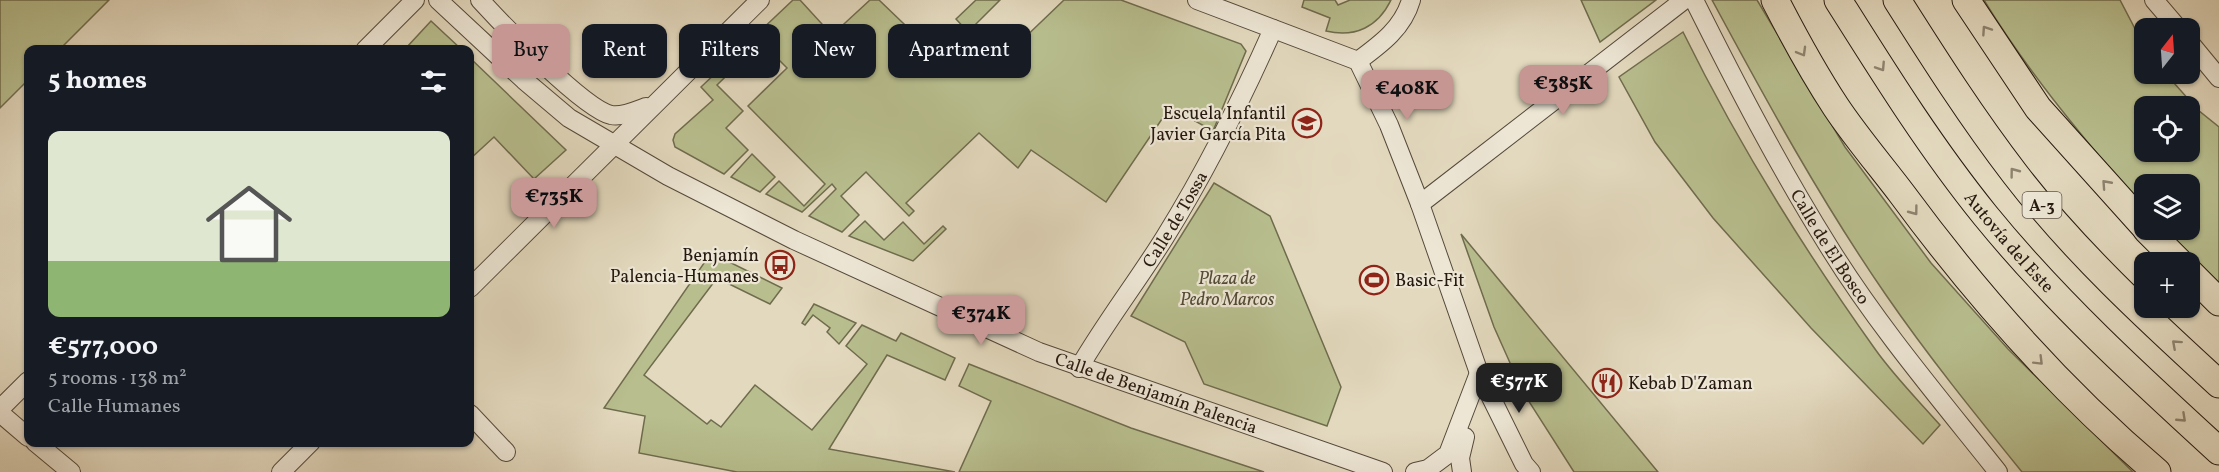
<!DOCTYPE html>
<html lang="en">
<head>
<meta charset="utf-8">
<style>
  :root { --surface:#171b24; --page:#242831; --text:#f1f3f6; --muted:#9ea1a6; --line:#363941; --accent:#c59692 }
  body { margin:0; font-family:Vollkorn,serif; background:var(--page); color:var(--text); height:100vh; display:flex; flex-direction:column; font-size:22px; white-space:nowrap }
  * { box-sizing:border-box; margin:0 }
  p { font-size:20px; color:var(--muted) }
  .icon { flex:none; width:33px; height:33px; fill:none; stroke:currentColor; stroke-width:2; stroke-linecap:round; stroke-linejoin:round }
  .map { position:relative; flex:1; overflow:hidden }
  .panel { position:absolute; left:24px; top:45px; width:450px; height:402px; display:flex; flex-direction:column; background:var(--surface); border-radius:12px; box-shadow:0 2px 4px #0004 }
  .panel>* { flex:none }
  .top-card { position:absolute; left:492px; top:24px; width:570px; height:54px; display:flex; gap:12px }
  .needle { width:39px; rotate:17deg }
  .controls { position:absolute; left:2134px; top:18px; display:grid; gap:12px }
  .controls a { display:grid; place-items:center; width:66px; height:66px; border-radius:12px; background:var(--surface); box-shadow:0 2px 4px #0004; font-size:30px }
  .price { position:absolute; translate:-50% -51px; padding:0 14px; border-radius:12px; background:var(--accent); color:#111; font-size:20px; line-height:39px; filter:drop-shadow(0 2px 3px #0008) }
  .price::after { content:''; position:absolute; left:50%; top:36px; width:18px; height:14px; margin-left:-9px; background:inherit; clip-path:polygon(0 0,100% 0,50% 100%) }
  .price.current { background:#222; color:#fff }
  ul { padding:0; list-style:none }
  li { display:grid; align-content:center; gap:12px; height:318px; padding:0 24px }
  li+li { border-top:2px solid var(--line) }
  li span { display:grid; place-items:center; height:186px; border-radius:12px; color:#555 }
  li>.icon { margin-inline-start:auto }
  span .icon { width:108px; height:108px; fill:#fffc; stroke-width:1 }
  li b { font-size:26px }
  h2 { display:flex; justify-content:space-between; align-items:center; height:72px; padding:0 24px; font-size:26px }
  .pill { padding:0 21px; border-radius:12px; background:var(--surface); box-shadow:0 2px 4px #0004; font-size:21px; line-height:54px }
  .pill.current { background:var(--accent); color:#111 }
  .map>svg:first-child { display:block }
  .green { fill:#b8be8e; stroke:#6f6c4e; stroke-width:1.5; fill-rule:evenodd }
  .lines { fill:none; stroke-linecap:round; stroke-linejoin:round }
  .minor-casing { stroke:#55493b; stroke-width:20 }
  .highway-casing { stroke:#26190f; stroke-width:29 }
  .minor { stroke:#ede6d5; stroke-width:18 }
  .highway { stroke:#e3d9be; stroke-width:27 }
  .oneway { stroke:#8e836f }
  .labels { text-anchor:middle; stroke-width:4.5; stroke-linejoin:round; paint-order:stroke }
  .shield { fill:#ede6d5; stroke:#62564a; stroke-width:1.5 }
  .shield-label { font-size:16px; font-weight:bold; fill:#26190f }
  .poi-label { font-size:18px; fill:#26190f; stroke:#ede6d5; text-anchor:end }
  .street-label { font-size:18px; fill:#26190f; stroke:#ede6d5 }
  .park-label { font-size:18px; font-style:italic; fill:#524b35; stroke:#ede6d5 }
</style>
</head>
<body>
<div class="map">
<svg width="2219" height="472" viewBox="0 0 2219 472">
  <rect width="100%" height="100%" fill="#e3d9be"/>
  <filter id="stains"><feTurbulence type="fractalNoise" baseFrequency=".00333" numOctaves="4"/><feColorMatrix values="0 0 0 0 .2 0 0 0 0 .09 0 0 0 0 .02 0 0 0 .5 -.17"/></filter>
  <radialGradient id="worn" r=".72"><stop offset=".6" stop-color="#630" stop-opacity="0"/><stop offset="1" stop-color="#630" stop-opacity=".3"/></radialGradient>
  <g class="green">
    <polygon points="0,0 109,0 60,49 28,50 28,80 0,108"/>
    <polygon points="793,0 800,0 832,35 870,0 879,0 952,70 973,51 992,69 1064,0 1121,0 1241,44 1246,51 1213,131 1170,107 1106,202 1031,150 1018,168 979,133 906,203 914,211 909,216 866,172 841,196 859,215 842,232 809,216 836,189 832,184 802,212 766,194 779,181 804,206 825,184 748,106 787,68 761,42 717,85 743,111 726,128 748,150 724,174 675,147 673,140 675,134 713,100 701,87"/>
    <polygon points="976,0 1000,0 968,32 956,19"/>
    <path d="M1304,0H1335L1338,5L1350,0H1391C1378,27 1355,38 1326,31L1330,18L1302,7Z"/>
    <polygon points="1581,0 1656,0 1600,42"/>
    <path d="M1712,0H1757L1845,147L1931,263L2008,349L2133,472H2022C1975,414 1928,356 1886,295C1821,201 1766,100 1712,0Z"/>
    <path d="M1984,0H2120L2145,48V74H2166L2198,110L2219,127V283L2164,230H2190V184H2145V211C2088,143 2030,76 1984,0ZM2145,106H2190V152H2145Z"/>
    <polygon points="431,21 461,49 408,49 407,47"/>
    <path d="M1683,32C1737,142 1803,248 1875,349C1894,376 1918,400 1940,425L1923,444L1811,328L1713,218L1655,142L1619,77Z"/>
    <polygon points="470,58 566,150 534,179 494,137 470,159"/>
    <polygon points="752,154 775,177 760,192 731,177"/>
    <polygon points="1214,183 1270,216 1341,387 1327,426 1204,384 1185,342 1131,316"/>
    <polygon points="865,221 884,240 903,222 924,244 943,226 946,229 913,261 849,236"/>
    <polygon points="1461,234 1658,472 1574,472 1523,392 1494,327"/>
    <polygon points="711,253 782,288 770,304 717,278 644,375 707,424 711,420 721,427 755,385 812,430 867,364 846,346 862,325 896,341 901,333 955,358 945,380 887,355 829,449 955,472 737,472 639,453 645,416 604,408"/>
    <polygon points="814,304 856,323 839,344 827,332 830,328 813,315 805,325 802,323"/>
    <polygon points="969,364 1131,428 1264,472 959,472 991,401 959,386"/>
  </g>
  <g class="lines">
    <g class="minor-casing">
      <g id="minor">
        <path id="s1" d="M438,0L524,80L569,118L668,176L794,240L1039,352L1383,472"/>
        <path d="M480,0C501,23 584,109 611,115C623,117 635,111 646,107"/>
        <polyline points="1197,0 1358,61 1389,125 1420,204 1479,373 1524,464 1531,472"/>
        <path id="s2" d="M1694,0C1736,84 1779,167 1829,247C1878,326 1940,399 1998,472"/>
        <polyline points="2154,0 2178,28"/>
        <polyline points="2190,43 2219,78"/>
        <polyline points="365,50 415,0"/>
        <path d="M1358,61C1381,44 1403,28 1411,0"/>
        <polyline points="1420,204 1684,0"/>
        <polyline points="470,288 760,0"/>
        <path id="s3" d="M1079,368C1105,323 1137,282 1165,237C1206,171 1241,101 1273,29"/>
        <polyline points="0,409 28,381"/>
        <polyline points="0,413 28,437"/>
        <polyline points="470,414 506,452"/>
        <polyline points="35,442 71,472"/>
        <polyline points="281,472 311,442"/>
        <polyline points="1415,472 1428,469 1448,454 1479,373"/>
        <polyline points="1462,472 1460,458 1465,437"/>
      </g>
    </g>
    <g class="highway-casing">
      <g id="highway">
        <path d="M1775,0C1794,37 1813,72 1836,107C1856,137 1880,165 1902,194C1978,297 2059,389 2157,472"/>
        <path id="s4" d="M1838,0C1884,73 1930,147 1985,215C2055,301 2137,376 2219,451"/>
        <path d="M1897,0C1935,60 1972,118 2015,174C2074,251 2148,319 2219,384"/>
        <polyline points="1966,0 2038,108 2145,227"/>
        <polyline points="2147,230 2179,262"/>
        <polyline points="2190,273 2219,302"/>
      </g>
    </g>
    <use href="#minor" class="minor"/>
    <use href="#highway" class="highway"/>
  </g>
  <defs><path id="oneway-chevron" d="M-2-3.5L2.5 0L-2 3.5" fill="none" stroke-width="1.6" stroke-linecap="round" stroke-linejoin="round" transform="scale(1.5)"/></defs>
  <g class="oneway">
    <use href="#oneway-chevron" transform="translate(1986 30) rotate(-124)"/>
    <use href="#oneway-chevron" transform="translate(1802 52) rotate(60)"/>
    <use href="#oneway-chevron" transform="translate(1881 67) rotate(57)"/>
    <use href="#oneway-chevron" transform="translate(2014 172) rotate(-127)"/>
    <use href="#oneway-chevron" transform="translate(2106 184) rotate(-132)"/>
    <use href="#oneway-chevron" transform="translate(1914 211) rotate(53)"/>
    <use href="#oneway-chevron" transform="translate(2176 344) rotate(-138)"/>
    <use href="#oneway-chevron" transform="translate(2039 361) rotate(45)"/>
    <use href="#oneway-chevron" transform="translate(2182 418) rotate(43)"/>
  </g>
  <defs>
    <g id="school-ring" transform="scale(1.5)"><circle r="9.5" fill="#ede6d5" stroke="#8f2418" stroke-width="1.5"/><path d="M0-5L7-2L0 1L-7-2ZM-4 1L0 2.5L4 1V4Q0 6-4 4Z" fill="#8f2418"/></g>
    <g id="bus-ring" transform="scale(1.5)"><circle r="9.5" fill="#ede6d5" stroke="#8f2418" stroke-width="1.5"/><path d="M-5-6H5V4H4V6H2V4H-2V6H-4V4H-5ZM-3.5-4V0h7V-4ZM-3.5 1.2v1.5H-2V1.2ZM2 1.2v1.5H3.5V1.2Z" fill="#8f2418"/></g>
    <g id="stadium-ring" transform="scale(1.5)"><circle r="9.5" fill="#ede6d5" stroke="#8f2418" stroke-width="1.5"/><path d="M0-5a6.5 5 0 1 0 0 10a6.5 5 0 1 0 0-10ZM-3.5-1.8h7v3.6h-7Z" fill="#8f2418"/></g>
    <g id="restaurant-ring" transform="scale(1.5)"><circle r="9.5" fill="#ede6d5" stroke="#8f2418" stroke-width="1.5"/><path d="M-5-6h1v4h1v-4h1v4h1v-4h1v5L-1.5 .5V6h-2V.5L-5-1ZM5-6V6H3V1.5H1.5Q1.5-4 5-6Z" fill="#8f2418"/></g>
  </defs>
  <g fill-rule="evenodd">
    <use href="#school-ring" x="1307" y="123"/>
    <use href="#bus-ring" x="780" y="265"/>
    <use href="#stadium-ring" x="1374" y="280"/>
    <use href="#restaurant-ring" x="1607" y="383"/>
  </g>
  <g class="labels">
    <rect class="shield" x="2022.5" y="192" width="39" height="26" rx="4.5"/>
    <g class="shield-label">
      <text x="2042" y="211">A-3</text>
    </g>
    <g class="poi-label">
      <text x="1286" y="119">Escuela Infantil<tspan x="1286" dy="21">Javier García Pita</tspan></text>
      <text x="759" y="261">Benjamín<tspan x="759" dy="21">Palencia-Humanes</tspan></text>
      <text x="1395" y="286" text-anchor="start">Basic-Fit</text>
      <text x="1628" y="389" text-anchor="start">Kebab D'Zaman</text>
    </g>
    <g class="street-label">
      <text dy="6" stroke="none"><textPath href="#s3" startOffset="177">Calle de Tossa</textPath></text>
      <text dy="6" stroke="none"><textPath href="#s4" startOffset="297">Autovía del Este</textPath></text>
      <text dy="6" stroke="none"><textPath href="#s2" startOffset="282">Calle de El Bosco</textPath></text>
      <text dy="6" stroke="none"><textPath href="#s1" startOffset="826">Calle de Benjamín Palencia</textPath></text>
    </g>
    <g class="park-label">
      <text x="1227" y="284">Plaza de<tspan x="1227" dy="21">Pedro Marcos</tspan></text>
    </g>
  </g>
  <rect width="100%" height="100%" filter="url(#stains)"/>
  <rect width="100%" height="100%" fill="url(#worn)"/>
</svg>
<div class="controls">
<a><svg class="needle" viewBox="-14 -14 28 28"><path d="M0-13l5 13h-10z" fill="#e53935"/><path d="M0 13l5-13h-10z" fill="#9ea1a6"/></svg></a>
<a><svg class="icon" aria-label="locate" viewBox="0 0 24 24"><circle cx="12" cy="12" r="6"/><path d="M12 2v4M12 18v4M2 12h4M18 12h4"/></svg></a>
<a><svg class="icon" aria-label="layers" viewBox="0 0 24 24"><path d="M12 4l9 5-9 5-9-5zM3 14l9 5 9-5"/></svg></a>
<a>+</a>
</div>
<b class="price" style="left:1563px;top:116px">€385K</b>
<b class="price" style="left:1407px;top:121px">€408K</b>
<b class="price" style="left:554px;top:229px">€735K</b>
<b class="price" style="left:981px;top:346px">€374K</b>
<b class="price current" style="left:1519px;top:414px">€577K</b>
<div class="top-card">
<a class="pill current">Buy</a>
<a class="pill">Rent</a>
<a class="pill">Filters</a>
<a class="pill">New</a>
<a class="pill">Apartment</a>
</div>
<section class="panel">
<h2>5 homes<svg class="icon" aria-label="filters" viewBox="0 0 24 24"><path d="M4 7h16M4 17h16"/><circle cx="9" cy="7" r="2"/><circle cx="15" cy="17" r="2"/></svg></h2>
<ul>
<li><span style="background:linear-gradient(#dfe7d0 70%,#8fb573 0)"><svg class="icon" aria-label="home" viewBox="0 0 24 24"><path d="M3 11l9-7 9 7M6 9v11h12V9"/></svg></span><div><b>€577,000</b><p>5 rooms · 138 m²</p><p>Calle Humanes</p></div></li>
</ul>
</section>
</div>
</body>
</html>
